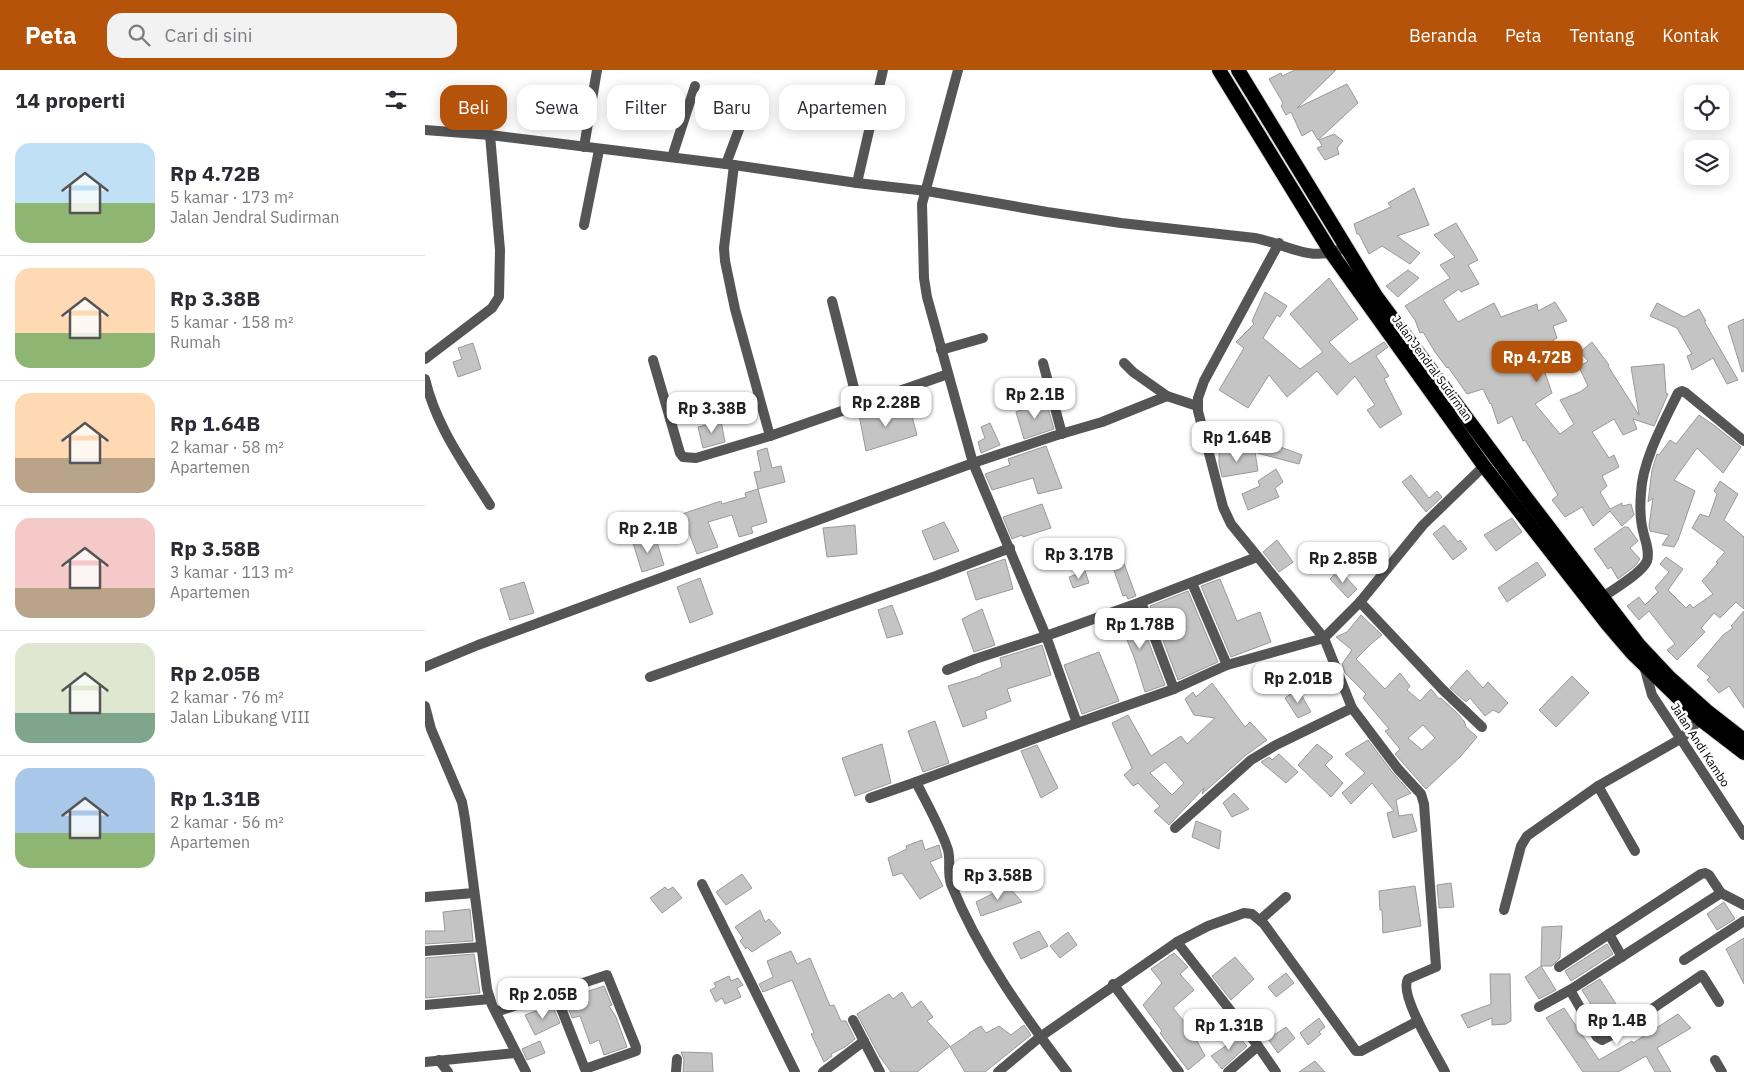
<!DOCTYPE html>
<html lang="id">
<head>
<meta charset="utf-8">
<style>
  :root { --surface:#fff; --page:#f2f2f3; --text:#2b2b33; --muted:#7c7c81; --line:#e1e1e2; --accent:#b45309 }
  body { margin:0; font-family:"IBM Plex Sans",sans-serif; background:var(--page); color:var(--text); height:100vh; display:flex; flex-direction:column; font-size:19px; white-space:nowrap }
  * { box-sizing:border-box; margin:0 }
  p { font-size:16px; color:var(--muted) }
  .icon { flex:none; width:28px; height:28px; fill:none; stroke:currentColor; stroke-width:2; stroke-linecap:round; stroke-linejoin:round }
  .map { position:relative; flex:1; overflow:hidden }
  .side { display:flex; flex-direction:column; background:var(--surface); width:425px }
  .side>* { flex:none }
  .guide { position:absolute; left:15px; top:15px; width:475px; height:45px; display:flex; gap:10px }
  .tools { position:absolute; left:1259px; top:15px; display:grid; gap:10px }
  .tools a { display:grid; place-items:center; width:45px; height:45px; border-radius:10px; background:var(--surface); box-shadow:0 2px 12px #0003; font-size:25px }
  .price { position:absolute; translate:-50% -42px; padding:0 11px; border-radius:10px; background:#fff; color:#222; font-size:16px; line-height:32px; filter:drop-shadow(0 1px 2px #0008) }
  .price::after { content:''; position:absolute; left:50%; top:30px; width:15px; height:11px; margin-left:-8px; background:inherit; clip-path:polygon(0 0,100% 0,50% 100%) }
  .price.on { background:var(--accent); color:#fff }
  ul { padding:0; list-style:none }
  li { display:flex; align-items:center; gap:15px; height:125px; padding:0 15px }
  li+li { border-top:1px solid var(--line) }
  li span { display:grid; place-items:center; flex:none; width:140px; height:100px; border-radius:15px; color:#555 }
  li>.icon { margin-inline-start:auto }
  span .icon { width:60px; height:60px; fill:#fffc; stroke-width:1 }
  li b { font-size:21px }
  h2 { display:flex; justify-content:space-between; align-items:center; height:60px; padding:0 15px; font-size:21px }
  .chip { padding:0 18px; border-radius:15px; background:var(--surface); box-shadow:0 2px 12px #0003; font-size:18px; line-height:45px }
  .chip.on { background:var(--accent); color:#fff }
  header { display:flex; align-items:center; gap:30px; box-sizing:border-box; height:70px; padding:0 25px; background:var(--accent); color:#fff }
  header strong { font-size:24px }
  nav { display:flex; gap:28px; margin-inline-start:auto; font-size:18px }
  .search { width:350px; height:45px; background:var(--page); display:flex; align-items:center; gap:12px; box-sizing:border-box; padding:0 18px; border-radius:15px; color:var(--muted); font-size:19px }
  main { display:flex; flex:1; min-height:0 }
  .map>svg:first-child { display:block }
  .building { fill:#c4c4c4; stroke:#999; fill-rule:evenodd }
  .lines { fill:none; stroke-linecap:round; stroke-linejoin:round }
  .trunk-casing { stroke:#dbdbdb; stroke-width:16 }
  .minor { stroke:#555; stroke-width:10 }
  .tertiary { stroke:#555; stroke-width:10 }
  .trunk { stroke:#000; stroke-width:14 }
  .labels { text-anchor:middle; stroke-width:5; stroke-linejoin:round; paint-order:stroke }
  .street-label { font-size:12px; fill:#000; stroke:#fff }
</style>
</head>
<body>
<header>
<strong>Peta</strong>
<div class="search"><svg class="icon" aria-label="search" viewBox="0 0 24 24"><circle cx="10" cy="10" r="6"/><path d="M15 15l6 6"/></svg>Cari di sini</div>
<nav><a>Beranda</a><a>Peta</a><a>Tentang</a><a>Kontak</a></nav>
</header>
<main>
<section class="side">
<h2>14 properti<svg class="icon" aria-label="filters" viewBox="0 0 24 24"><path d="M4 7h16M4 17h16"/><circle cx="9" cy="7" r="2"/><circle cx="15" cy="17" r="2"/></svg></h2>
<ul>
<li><span style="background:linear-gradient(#bfe0f5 60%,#8fb573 0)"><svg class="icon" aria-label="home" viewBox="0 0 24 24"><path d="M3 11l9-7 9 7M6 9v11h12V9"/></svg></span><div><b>Rp 4.72B</b><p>5 kamar · 173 m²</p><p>Jalan Jendral Sudirman</p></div></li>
<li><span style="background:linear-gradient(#ffd9b3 65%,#8fb573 0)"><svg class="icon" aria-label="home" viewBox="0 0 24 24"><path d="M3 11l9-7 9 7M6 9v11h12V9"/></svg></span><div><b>Rp 3.38B</b><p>5 kamar · 158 m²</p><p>Rumah</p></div></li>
<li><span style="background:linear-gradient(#ffd9b3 65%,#b9a48a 0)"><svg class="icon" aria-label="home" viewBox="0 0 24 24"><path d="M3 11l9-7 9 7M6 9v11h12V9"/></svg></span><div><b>Rp 1.64B</b><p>2 kamar · 58 m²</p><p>Apartemen</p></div></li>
<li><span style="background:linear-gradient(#f6c9c9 70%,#b9a48a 0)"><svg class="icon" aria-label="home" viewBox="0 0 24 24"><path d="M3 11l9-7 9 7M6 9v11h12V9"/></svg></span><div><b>Rp 3.58B</b><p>3 kamar · 113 m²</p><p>Apartemen</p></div></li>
<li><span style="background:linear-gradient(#dfe7d0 70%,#7fa58c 0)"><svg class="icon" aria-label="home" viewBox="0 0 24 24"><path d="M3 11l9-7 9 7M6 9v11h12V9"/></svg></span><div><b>Rp 2.05B</b><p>2 kamar · 76 m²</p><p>Jalan Libukang VIII</p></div></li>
<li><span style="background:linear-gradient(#a9c7e8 65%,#8fb573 0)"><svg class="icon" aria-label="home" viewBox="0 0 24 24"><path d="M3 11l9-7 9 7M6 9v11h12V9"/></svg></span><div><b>Rp 1.31B</b><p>2 kamar · 56 m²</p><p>Apartemen</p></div></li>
</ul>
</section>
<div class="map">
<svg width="1319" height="1002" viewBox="0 0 1319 1002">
  <rect width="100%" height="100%" fill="#fff"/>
  <g class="building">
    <polygon points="870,0 911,0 872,38 922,14 933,33 893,70 887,60 877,66 866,42 861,45 856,36 858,33 844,9 856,3 857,6"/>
    <polygon points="909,64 918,71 912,78 914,84 900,90 892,78 897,76 894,70"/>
    <polygon points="989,118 1004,155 972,166 995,183 985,194 957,176 944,184 934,164 932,164 929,154 966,137 963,133"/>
    <polygon points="1031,153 1053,190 1043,195 1054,214 1036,222 1034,219 1018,230 1033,252 1069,233 1076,247 1112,234 1113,241 1130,232 1142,251 1128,256 1132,268 1128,270 1137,296 1120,303 1127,323 1110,334 1135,364 1149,354 1135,330 1155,322 1163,316 1154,297 1163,291 1155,282 1167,272 1184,295 1183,296 1214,345 1206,297 1239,294 1241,323 1243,324 1229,356 1208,349 1212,359 1198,365 1189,349 1167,362 1184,388 1189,385 1194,397 1177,406 1182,416 1175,422 1185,439 1197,433 1197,436 1206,434 1209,445 1197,456 1185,441 1168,456 1157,437 1140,447 1127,430 1133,425 1100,370 1098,371 1087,346 1073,354 1066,333 1065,334 1058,319 1042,324 1023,297 1022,298 1010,282 998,262 995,263 990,250 980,236 1025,208 1015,195 1030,187 1009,165"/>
    <polygon points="983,200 994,208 973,227 961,216"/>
    <polygon points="904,208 933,249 904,272 925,294 959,272 963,277 951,286 964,306 959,309 977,344 955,358 942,340 950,335 930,306 912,325 892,301 862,327 844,305 823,338 794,320 819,278 811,272 829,254 827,251 840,222 862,236 855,247 852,245 838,268 875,299 898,282 865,244"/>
    <polygon points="1232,233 1259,247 1274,239 1281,251 1279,251 1313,310 1302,314 1288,288 1267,300 1262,286 1267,284 1252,258 1225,246"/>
    <polygon points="1319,249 1319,301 1317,302 1303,256"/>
    <polygon points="48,273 56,299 33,307 28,292 37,289 33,278"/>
    <polygon points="621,331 629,359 599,369 591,342"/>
    <polygon points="457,338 459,348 485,339 492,365 441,381 434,345"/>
    <polygon points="1274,345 1290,356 1316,377 1298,403 1272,378 1249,410 1270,421 1253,470 1249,477 1237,475 1244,465 1225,461 1224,456 1228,428 1223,432 1227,400 1232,384 1234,385 1245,370 1251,374"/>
    <polygon points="296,351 300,372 278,378 273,357"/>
    <polygon points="565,353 575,375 556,383 553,372 560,368 556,357"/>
    <polygon points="834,369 877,385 874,394 832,383"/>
    <polygon points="621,376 637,418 613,424 608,408 567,420 560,404 585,395 583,389"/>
    <polygon points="342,378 347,398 356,396 360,412 333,419 329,402 336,401 332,381"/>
    <polygon points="794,382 830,382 833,401 797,407 794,394"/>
    <polygon points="851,399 858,412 850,418 854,427 823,440 817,424 835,416 833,411"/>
    <polygon points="986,405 1004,428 1012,421 1017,427 1001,442 977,412"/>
    <polygon points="1295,411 1313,424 1299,450 1319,467 1319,539 1311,532 1295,548 1289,543 1276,558 1280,562 1252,590 1242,580 1250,574 1224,541 1214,550 1202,536 1214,527 1220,535 1233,522 1230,518 1244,502 1235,494 1241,487 1258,499 1243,520 1261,538 1265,534 1268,538 1288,524 1277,511 1293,493 1291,492 1300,482 1267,458 1275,444 1284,447 1292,424 1289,421"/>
    <polygon points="333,419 342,452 326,457 328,463 314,467 307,445 283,452 293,477 272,484 257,444 296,431 297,434 321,427 320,423"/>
    <polygon points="617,434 626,458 598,467 597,465 587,469 578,447"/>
    <polygon points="1087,448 1097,462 1071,481 1059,465"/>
    <polygon points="519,452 534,481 509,490 497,461"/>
    <polygon points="430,455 432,484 402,487 398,458"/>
    <polygon points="1019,455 1033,472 1035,470 1042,479 1028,490 1008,464"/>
    <polygon points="1199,457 1203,457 1213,471 1205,478 1215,489 1210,496 1193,509 1186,497 1183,499 1169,479"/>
    <polygon points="230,466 239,495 217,502 208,473"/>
    <polygon points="852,470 868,492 854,502 838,482"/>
    <polygon points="697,488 711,526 703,529 701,525 698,526 686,492"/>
    <polygon points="580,489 588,519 551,530 542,502"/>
    <polygon points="1112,492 1121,505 1082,532 1073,518"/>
    <polygon points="914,500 932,519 923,528 905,509"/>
    <polygon points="660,501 664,513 648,518 644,507"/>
    <polygon points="275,508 288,544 265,553 252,517"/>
    <polygon points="795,509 812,551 835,542 846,572 806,587 776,516"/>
    <polygon points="99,512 109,543 85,550 75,519"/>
    <polygon points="763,521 793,592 753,610 725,536"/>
    <polygon points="467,535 478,564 462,568 453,540"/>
    <polygon points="557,539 570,575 549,582 537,549"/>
    <polygon points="712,541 740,615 720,622 709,587 698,560 691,563 685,551"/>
    <polygon points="1319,541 1319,638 1304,616 1294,623 1282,610 1285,607 1272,596 1298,565 1308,558 1306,556"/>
    <path d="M936,545L957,565L946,574L931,589L960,619L975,603L985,616L982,620L995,631L1006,619L1014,629L1016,628L1032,643L1039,651L1041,657L1052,667L1036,686L1001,719L970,684L975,679L960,661L964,659L938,628L941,624L920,603L917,594L927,580L911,567L922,562ZM998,655L1010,668L997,680L983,668Z"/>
    <polygon points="617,575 626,605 582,619 586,631 560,641 562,648 538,657 523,616 556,606 556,605 577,597 575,588"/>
    <polygon points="674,582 694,631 657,644 639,595"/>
    <polygon points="1042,600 1058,618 1063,612 1083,633 1074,643 1068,640 1060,646 1045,628 1041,632 1025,618"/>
    <polygon points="1147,606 1164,623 1131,657 1114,640"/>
    <path d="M787,613L820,657L825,652L842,670L821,685L777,724L779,718L744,755L729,741L735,736L713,713L708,716L699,705L707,698L687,653L703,645L726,686L756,666L762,674L790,648L769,645L760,629L768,622L771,627ZM740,692L759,713L747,725L725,703Z"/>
    <polygon points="873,619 886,642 873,648 860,628"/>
    <polygon points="510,651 524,693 498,702 483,661"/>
    <polygon points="943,670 968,703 986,723 971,730 974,746 987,744 992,761 968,768 962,743 969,741 947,713 926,734 917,723 940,703 920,684"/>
    <polygon points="457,674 466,713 430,726 417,688"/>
    <polygon points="892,674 908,687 900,695 918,713 906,727 873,695"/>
    <polygon points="612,675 633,718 616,728 596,681"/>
    <polygon points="854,684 873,702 861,713 836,692 844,687 847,690"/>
    <polygon points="809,723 824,739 807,747 798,733"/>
    <polygon points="771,751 796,761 794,779 767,767"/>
    <polygon points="497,770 500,780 514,775 517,787 505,792 518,816 495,829 477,803 468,806 463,788 482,779 481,776"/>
    <polygon points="317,804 327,818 301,835 291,822"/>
    <polygon points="1026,813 1029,837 1014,838 1012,815"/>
    <polygon points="583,816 597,832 556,846 551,832"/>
    <polygon points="990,816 996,856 958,863 957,840 955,840 954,821"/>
    <polygon points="240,817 243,820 248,817 257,828 237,843 225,828"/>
    <polygon points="1299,832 1310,849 1292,860 1282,844"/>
    <polygon points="45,839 48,871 0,874 0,861 20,861 18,842"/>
    <polygon points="335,840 340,852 344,849 356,863 327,882 322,877 321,879 315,871 318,868 310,857"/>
    <polygon points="1137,856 1135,888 1127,896 1116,896 1117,857"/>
    <polygon points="614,861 623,876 596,889 588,873"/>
    <polygon points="643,862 652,875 635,888 625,876"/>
    <polygon points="1319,868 1319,914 1301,879"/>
    <polygon points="1182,874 1188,884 1146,911 1140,901"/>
    <polygon points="366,881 372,894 385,888 405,936 409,935 416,951 421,951 430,969 420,977 406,984 407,986 399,992 386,964 389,963 367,910 338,922 334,914 348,907 342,891"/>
    <polygon points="749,883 763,897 755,904 769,920 748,938 766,960 780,986 763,1000 735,963 737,961 718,935 737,913 726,899"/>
    <polygon points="49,884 55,923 0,928 0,888"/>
    <polygon points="810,887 829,909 806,930 787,906"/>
    <polygon points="1116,896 1131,920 1114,929 1100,907"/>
    <polygon points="861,903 869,913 851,927 843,917"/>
    <polygon points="1065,904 1085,904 1086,951 1081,954 1067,955 1067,948 1043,958 1036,945 1066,934"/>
    <polygon points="304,906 306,911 313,908 318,915 312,918 316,927 300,934 297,928 291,932 285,920 291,917 289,913"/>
    <polygon points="1175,909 1198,945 1179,955 1157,920"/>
    <polygon points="179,916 187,935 184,936 191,947 202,977 179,985 174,970 165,974 155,946 147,948 140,929"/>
    <polygon points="477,922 487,938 496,931 508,947 502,951 525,976 492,1002 466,1002 455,987 432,944 464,924 468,929"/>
    <polygon points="127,935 135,953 110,965 100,945"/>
    <polygon points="1139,938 1174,990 1207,971 1208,973 1253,944 1266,958 1232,978 1246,1002 1230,1002 1221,986 1193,1002 1158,1002 1121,948"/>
    <polygon points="894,948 900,957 894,962 896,964 883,975 875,963"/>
    <polygon points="599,955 606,965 560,1002 540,1002 525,977 544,964 544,963 556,956 561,963 574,956 586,965"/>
    <polygon points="861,957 870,968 853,983 843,969"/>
    <polygon points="809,962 822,976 797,999 786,986 802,975 800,971"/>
    <polygon points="115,971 120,983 102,990 97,979"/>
    <polygon points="256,982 287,983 288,1002 258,1002 259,989"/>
    <polygon points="890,991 900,1002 874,1002"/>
  </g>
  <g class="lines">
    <g class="trunk-casing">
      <g id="trunk">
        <polyline points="794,0 907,184 1059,396 1183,555 1207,583 1276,650 1319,683"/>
        <polyline points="813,0 951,226 1090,413 1214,575 1245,608 1282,641 1319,670"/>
      </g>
    </g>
    <g class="minor">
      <polyline points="533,0 497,134 499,208 502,227 548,393 629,366 677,352 742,326"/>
      <path d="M0,60L65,65L309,95L432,113L502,121L622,142L696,153L830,168C866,175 885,194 921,177"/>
      <polyline points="159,77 172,0"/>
      <polyline points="247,87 270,16"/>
      <polyline points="301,94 328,22"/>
      <polyline points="309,95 299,178 300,191 310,239 345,366 523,304"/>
      <polyline points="432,113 458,0"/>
      <polyline points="159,155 174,80"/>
      <path d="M854,173L779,311L773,328V341L798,437L806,454L899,568L927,638L973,699L996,724L999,734L1011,897L983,909C973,924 1012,986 1020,1002"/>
      <polyline points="407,231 433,334"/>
      <polyline points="516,280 558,268"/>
      <polyline points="0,289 67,238 74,227 75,180 65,65"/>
      <polyline points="228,290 255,383 258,387 271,388 345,366"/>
      <polyline points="618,293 637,364"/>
      <polyline points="699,293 708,302 742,326 772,336"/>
      <path d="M0,309C11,356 39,394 65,435"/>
      <polyline points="767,513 802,595"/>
      <path d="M1178,527C1189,519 1217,503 1222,491C1225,481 1220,470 1218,461C1215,449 1215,435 1216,423C1217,391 1239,352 1253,323L1257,321L1261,323L1319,371"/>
      <polyline points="716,532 749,619"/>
      <polyline points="935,532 1018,620 1057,657"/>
      <polyline points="0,597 53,575 548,393 621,566 550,589 522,600"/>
      <polyline points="225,607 511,506 585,478"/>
      <polyline points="0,636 6,659 37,732 40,749 62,919 67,935 101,1002"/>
      <polyline points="652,653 749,619 802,595 899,568 935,532 998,455 1059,396"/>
      <polyline points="1173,716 1210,781"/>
      <polyline points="445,728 491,712"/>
      <polyline points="750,758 826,690 851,675 927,638"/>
      <polyline points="277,814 370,1002"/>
      <polyline points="0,827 49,823"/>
      <polyline points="1079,840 1096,776 1102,766 1173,716 1257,668 1280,644"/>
      <polyline points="835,850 861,827"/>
      <polyline points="752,872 783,856 819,843 827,844 839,854 931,981 936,981 993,951"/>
      <polyline points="0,881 56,877"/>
      <polyline points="1197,887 1184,864 1276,804 1280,803 1284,805 1296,823"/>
      <polyline points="1259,890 1319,851"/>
      <polyline points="1134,897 1184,864"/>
      <polyline points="688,914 754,1002"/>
      <polyline points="1145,920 1172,967 1177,970 1196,960 1277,905 1294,932"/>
      <polyline points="0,935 65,929"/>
      <polyline points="1114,937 1145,920 1296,823 1319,835"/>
      <polyline points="71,942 182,905 211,977 211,981 160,999 130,923"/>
      <polyline points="428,950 455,1002"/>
      <polyline points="14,990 23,1002"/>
      <polyline points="1290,990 1297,1002"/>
      <polyline points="0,992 90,983"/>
      <polyline points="251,1002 252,989"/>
      <polyline points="398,1002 439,971"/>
      <polyline points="573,1002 615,967 752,872 833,976 851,1002"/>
      <path d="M642,1002C597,943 554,883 526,814C522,801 526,791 523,780C517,760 501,732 491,712L652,653L621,566L716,532L832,487"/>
      <polyline points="803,1002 833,976"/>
    </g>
    <polyline class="tertiary" points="1219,596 1227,625 1319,765"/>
    <use href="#trunk" class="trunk"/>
  </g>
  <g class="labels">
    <g class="street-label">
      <text transform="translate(1007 298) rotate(54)" y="4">Jalan Jendral Sudirman</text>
      <text transform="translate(1275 675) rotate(57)" y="4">Jalan Andi Kambo</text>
    </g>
  </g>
</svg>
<div class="tools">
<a><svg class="icon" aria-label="locate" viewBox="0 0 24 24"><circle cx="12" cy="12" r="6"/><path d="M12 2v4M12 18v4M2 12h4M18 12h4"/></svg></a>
<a><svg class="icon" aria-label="layers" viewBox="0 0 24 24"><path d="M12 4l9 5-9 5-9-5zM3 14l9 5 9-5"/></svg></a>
</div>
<b class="price on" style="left:1112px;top:313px">Rp 4.72B</b>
<b class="price" style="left:610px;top:350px">Rp 2.1B</b>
<b class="price" style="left:461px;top:358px">Rp 2.28B</b>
<b class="price" style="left:287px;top:364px">Rp 3.38B</b>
<b class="price" style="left:812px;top:393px">Rp 1.64B</b>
<b class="price" style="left:223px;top:484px">Rp 2.1B</b>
<b class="price" style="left:654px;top:510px">Rp 3.17B</b>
<b class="price" style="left:918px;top:514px">Rp 2.85B</b>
<b class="price" style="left:715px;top:580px">Rp 1.78B</b>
<b class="price" style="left:873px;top:634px">Rp 2.01B</b>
<b class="price" style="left:573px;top:831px">Rp 3.58B</b>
<b class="price" style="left:118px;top:950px">Rp 2.05B</b>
<b class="price" style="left:1192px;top:976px">Rp 1.4B</b>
<b class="price" style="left:804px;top:981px">Rp 1.31B</b>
<div class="guide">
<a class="chip on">Beli</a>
<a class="chip">Sewa</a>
<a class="chip">Filter</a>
<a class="chip">Baru</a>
<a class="chip">Apartemen</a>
</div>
</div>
</main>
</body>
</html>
